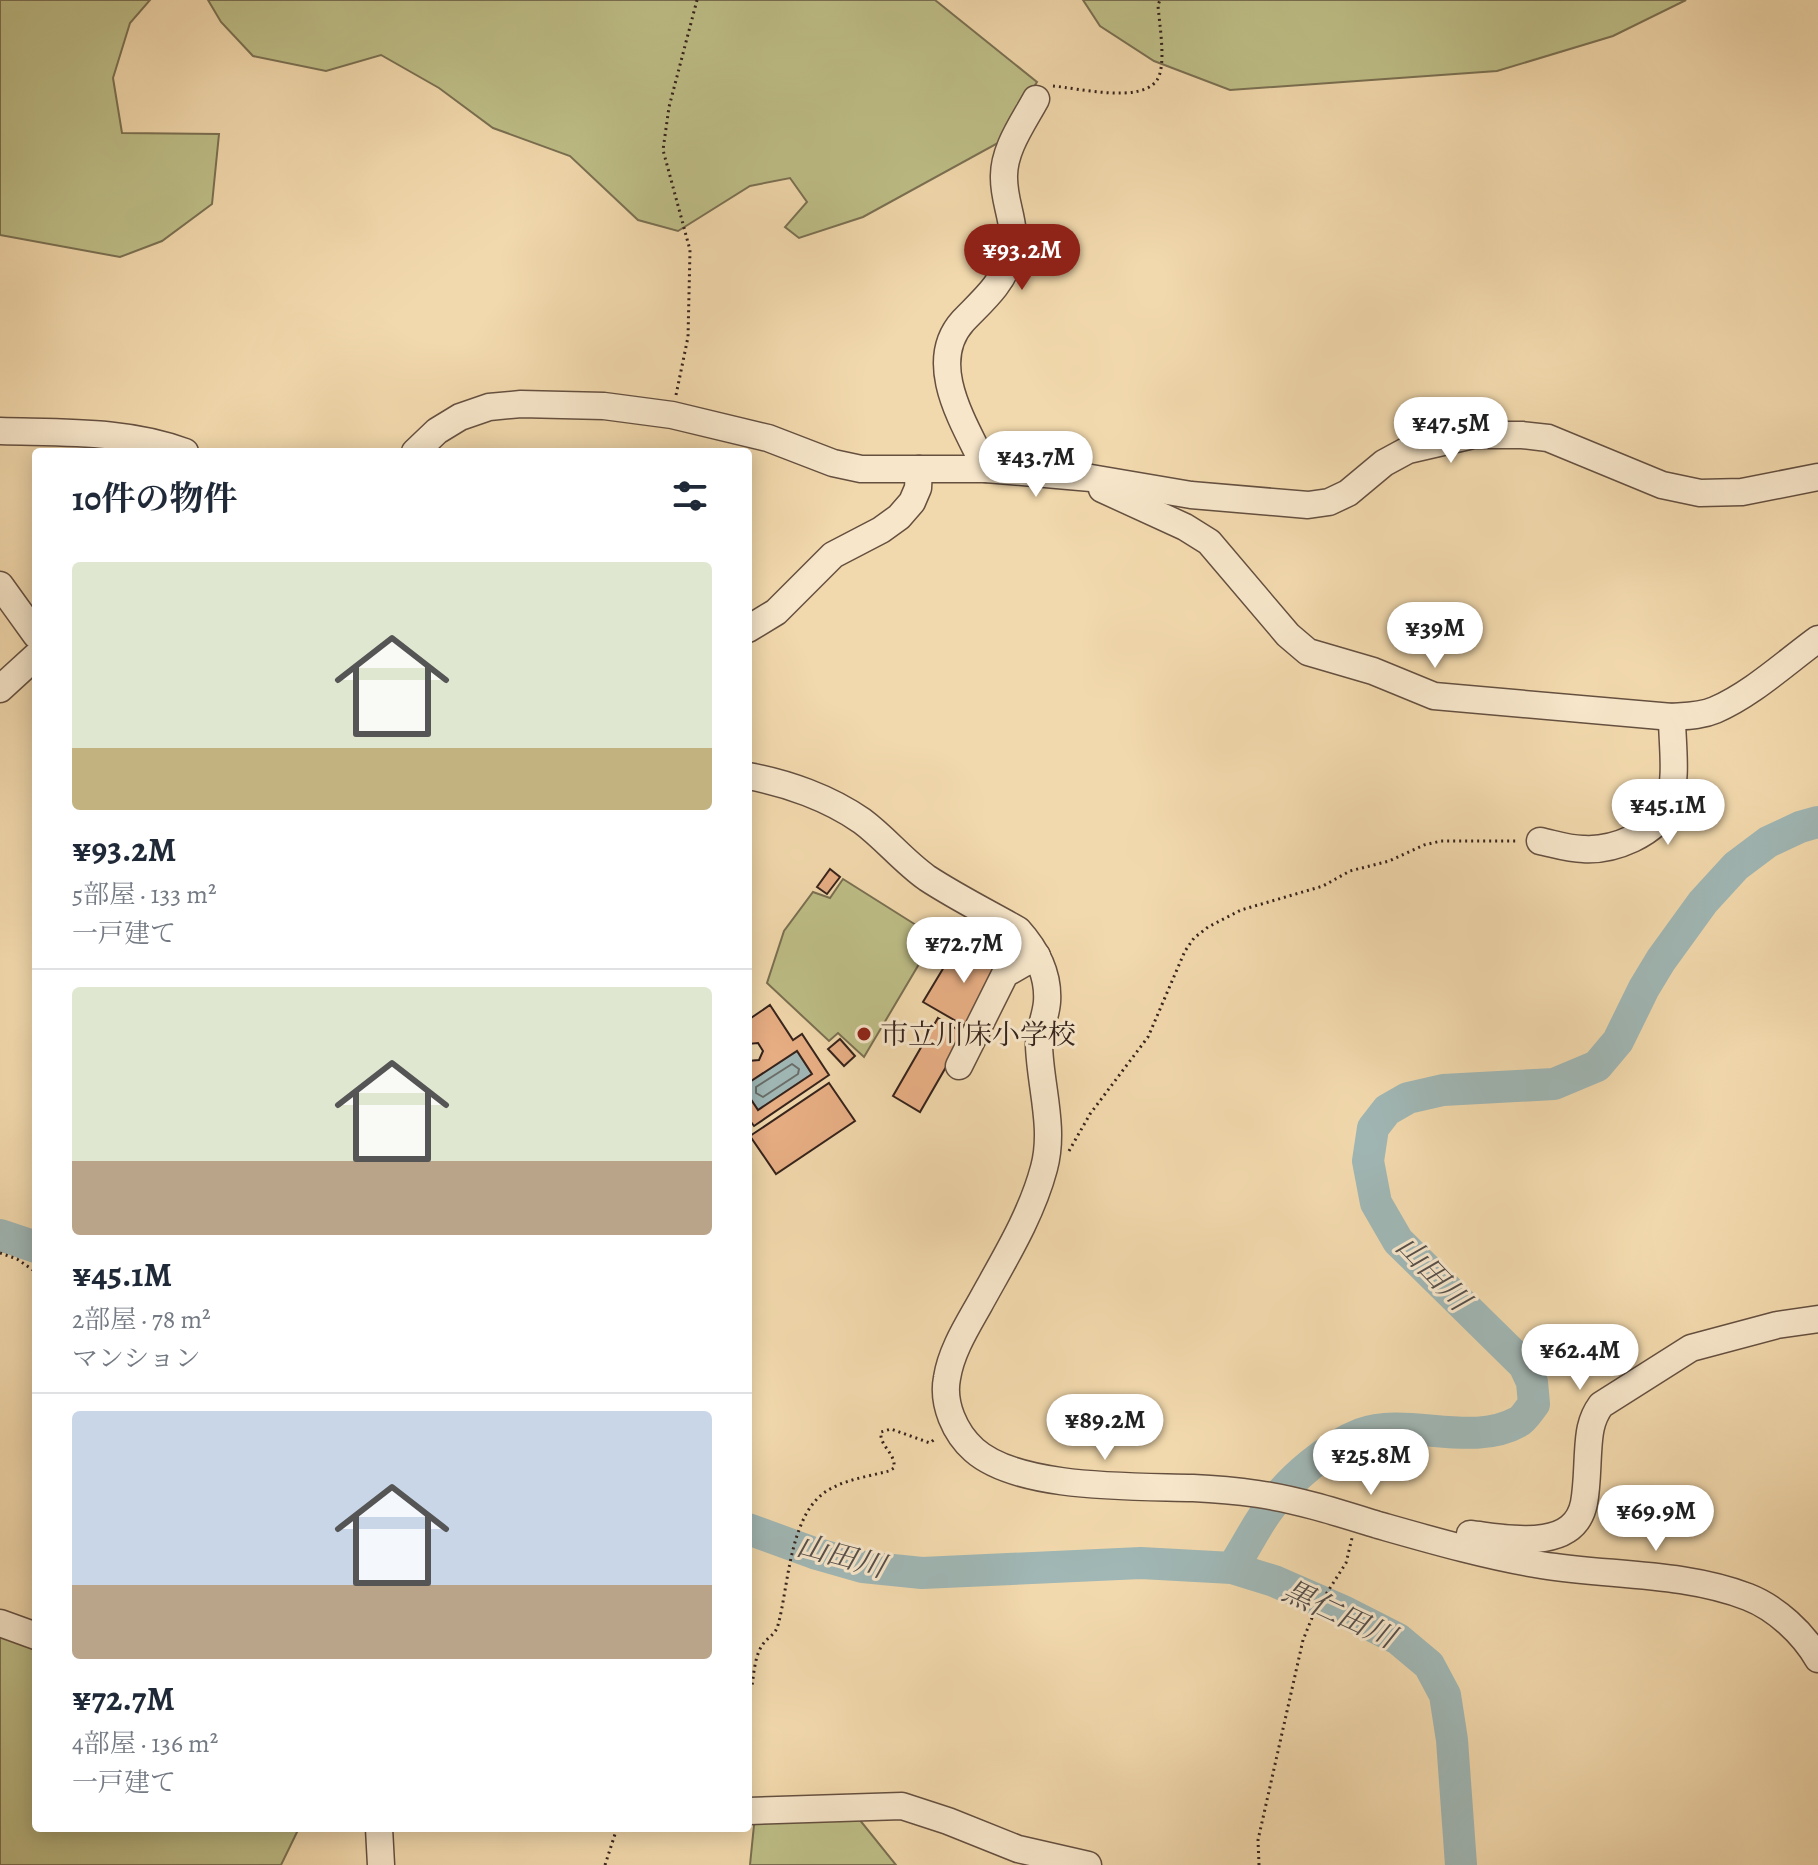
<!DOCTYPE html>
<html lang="ja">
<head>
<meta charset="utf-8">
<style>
  :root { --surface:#fff; --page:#f2f2f3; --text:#1f2937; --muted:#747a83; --line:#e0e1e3; --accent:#8f2418 }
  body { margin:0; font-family:Alegreya,"Noto Serif JP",serif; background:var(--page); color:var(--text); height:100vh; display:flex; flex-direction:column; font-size:30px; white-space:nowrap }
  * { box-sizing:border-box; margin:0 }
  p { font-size:26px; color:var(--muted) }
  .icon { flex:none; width:44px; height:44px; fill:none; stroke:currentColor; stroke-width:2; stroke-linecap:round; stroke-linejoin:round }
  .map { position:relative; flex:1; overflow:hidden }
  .sheet { position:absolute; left:32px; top:448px; width:720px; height:1384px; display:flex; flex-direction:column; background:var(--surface); border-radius:8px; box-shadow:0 4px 20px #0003 }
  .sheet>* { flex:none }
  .price { position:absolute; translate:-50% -68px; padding:0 18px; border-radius:28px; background:#fff; color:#222; font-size:26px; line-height:52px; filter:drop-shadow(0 2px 4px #0008) }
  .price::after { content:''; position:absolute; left:50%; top:48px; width:24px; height:18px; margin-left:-12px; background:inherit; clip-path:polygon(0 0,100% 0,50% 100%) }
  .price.selected { background:var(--accent); color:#fff }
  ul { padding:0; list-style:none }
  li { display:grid; align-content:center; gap:16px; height:424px; padding:0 40px }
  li+li { border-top:2px solid var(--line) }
  li span { display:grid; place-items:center; height:248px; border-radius:8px; color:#555 }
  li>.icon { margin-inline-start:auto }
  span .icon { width:144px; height:144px; fill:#fffc; stroke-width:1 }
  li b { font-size:34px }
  h2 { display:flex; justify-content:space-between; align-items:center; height:96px; padding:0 40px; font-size:34px }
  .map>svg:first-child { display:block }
  .green { fill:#bebe87; stroke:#7a7052; stroke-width:2 }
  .water { fill:#a0b7b5; stroke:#767c78; stroke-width:2 }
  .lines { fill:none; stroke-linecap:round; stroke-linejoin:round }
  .shore { stroke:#6b6d68; stroke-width:2 }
  .river { stroke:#a0b7b5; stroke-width:32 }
  .building { fill:#e9af85; stroke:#36231c; stroke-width:2 }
  .minor-casing { stroke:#655040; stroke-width:29 }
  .path { stroke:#36231c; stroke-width:3; stroke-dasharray:2 4; stroke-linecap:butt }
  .minor { stroke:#f7e6ca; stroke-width:26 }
  .poi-dot { fill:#8f2418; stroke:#f7e6ca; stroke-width:3 }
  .labels { text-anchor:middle; stroke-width:6; stroke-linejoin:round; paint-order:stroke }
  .poi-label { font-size:28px; fill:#36231c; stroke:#f7e6ca; text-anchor:start }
  .water-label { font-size:30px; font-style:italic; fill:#564f4a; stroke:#f7e6ca }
</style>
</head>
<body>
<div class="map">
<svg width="1818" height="1865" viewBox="0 0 1818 1865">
  <rect width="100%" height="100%" fill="#f2d9ad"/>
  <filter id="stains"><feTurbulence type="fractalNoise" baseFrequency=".0025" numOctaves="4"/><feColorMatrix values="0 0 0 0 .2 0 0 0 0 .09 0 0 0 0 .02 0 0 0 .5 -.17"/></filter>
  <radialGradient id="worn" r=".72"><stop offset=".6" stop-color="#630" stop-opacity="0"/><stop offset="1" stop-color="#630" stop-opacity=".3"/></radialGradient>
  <g class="green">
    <polygon points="0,0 150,0 130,23 113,78 122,133 219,134 212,204 162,241 120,257 0,235"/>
    <polygon points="208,0 935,0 1037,82 998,143 863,217 799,238 785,227 807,202 790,178 750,186 678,231 638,220 570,156 493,128 439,88 381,55 326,71 253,56 221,22"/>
    <polygon points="1083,0 1686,0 1613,36 1497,71 1230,90 1154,61 1100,26"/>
    <polygon points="843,879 935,937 864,1057 838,1033 829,1041 767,983 784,931 813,892 830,898"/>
    <polygon points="0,1633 36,1642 36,1828 299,1828 281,1865 0,1865"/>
    <polygon points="782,1804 855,1814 896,1865 750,1865 754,1825"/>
  </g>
  <polygon class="water" points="797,1051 812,1074 758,1110 748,1095 748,1083"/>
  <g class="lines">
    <polygon class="shore" points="792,1064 799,1069 798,1074 763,1097 756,1093 756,1087"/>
    <g class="river">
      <polyline points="0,1235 36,1247"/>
      <polyline points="748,1529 814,1553 863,1567 922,1573 1141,1563 1232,1568 1274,1581 1345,1612 1398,1639 1429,1665 1445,1695 1452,1740 1461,1865"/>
      <path d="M1232,1568C1246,1548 1256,1525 1271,1506C1292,1477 1328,1447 1361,1434C1407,1417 1472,1448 1518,1422C1524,1419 1529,1410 1534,1404L1532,1382L1524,1365L1398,1241L1376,1203L1368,1161L1373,1128L1387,1110L1408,1098L1443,1090L1554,1084L1597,1066L1618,1041L1644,988L1661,960L1703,902L1736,866L1768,842L1800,827L1818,822"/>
    </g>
  </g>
  <g class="building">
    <polygon points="830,869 840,877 827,894 817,887"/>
    <polygon points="959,942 1004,968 968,1028 923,1002"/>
    <polygon points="770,1005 793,1040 802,1034 829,1075 754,1126 748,1118 748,1095 758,1110 812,1074 797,1051 748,1083 748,1061 759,1060 763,1051 758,1043 748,1044 748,1020"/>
    <polygon points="938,1018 965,1034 920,1112 893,1096"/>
    <polygon points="840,1039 855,1056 844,1066 828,1049"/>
    <polygon points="829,1083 855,1121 776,1174 750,1136"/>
  </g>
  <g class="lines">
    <g class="minor-casing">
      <g id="minor">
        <path d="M0,431C62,433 127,430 185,452"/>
        <polyline points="415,452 437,431 460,417 489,407 521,404 604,406 672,415 768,438 833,463 861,469 986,469 1091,478 1191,495 1308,505 1329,502 1348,493 1384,463 1408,450 1473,435 1522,435 1548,438 1662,485 1700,493 1742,492 1818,477"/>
        <path d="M986,469C966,426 924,364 963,321C982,301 1003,284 1010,257C1019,226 1004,207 1004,178C1003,150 1023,123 1036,99"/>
        <path d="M1102,489L1185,527L1209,542L1288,635L1308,652L1373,671L1434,696L1672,717C1686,716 1701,716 1715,710C1752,694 1785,663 1818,639"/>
        <polyline points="0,585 36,635"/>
        <polyline points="748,629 776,612 833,555 881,530 899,517 912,502 918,488 919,469"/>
        <polyline points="0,689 36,656"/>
        <path d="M748,776C787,783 829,798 862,821C885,838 903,861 927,878C956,897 988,913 1018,930C1036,950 1049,974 1047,1002C1046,1016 1039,1030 1039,1045C1040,1085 1055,1128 1044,1168C1031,1217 1003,1261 979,1305C966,1328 951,1352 947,1378C942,1404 955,1433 974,1450C1019,1490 1136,1486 1193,1488C1215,1489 1237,1491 1258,1494C1299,1500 1339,1513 1378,1525C1431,1540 1486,1556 1541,1565C1609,1576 1683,1572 1748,1597C1776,1608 1803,1633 1818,1659"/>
        <path d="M1540,841C1554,844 1569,849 1583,849C1613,851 1657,834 1668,805C1678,779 1672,744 1672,717"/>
        <polyline points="982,937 1026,962 1037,956"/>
        <polyline points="959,1066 1005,974 1026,962"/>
        <path d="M1470,1534C1507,1538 1574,1553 1584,1503C1587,1487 1587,1469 1588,1453C1589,1435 1590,1420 1601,1405L1691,1348L1777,1325L1818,1319"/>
        <polyline points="0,1623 36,1636"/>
        <polyline points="748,1811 902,1806 948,1821 1018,1849 1088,1865"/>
        <polyline points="379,1828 381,1865"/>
      </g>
    </g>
    <g class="path">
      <path d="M1053,86C1078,88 1141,104 1157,80C1167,65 1159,23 1158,5L1160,0"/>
      <polyline points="676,395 688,337 690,250 663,150 669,107 697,0"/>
      <polyline points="1069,1151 1090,1114 1148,1037 1185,951 1194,938 1208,927 1241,910 1323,886 1350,871 1389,861 1424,845 1441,841 1517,841"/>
      <polyline points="0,1253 17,1259 36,1272"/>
      <path d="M748,1688L752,1686C754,1672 755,1655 763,1644C768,1637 776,1634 778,1625C789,1586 789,1511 830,1489C848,1479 870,1476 889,1471L894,1468C896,1453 879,1446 881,1432L891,1429L930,1443L936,1438"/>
      <polyline points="605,1865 617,1828"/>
      <polyline points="1259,1865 1258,1840 1303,1640 1314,1613 1346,1563 1352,1538"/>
    </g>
    <use href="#minor" class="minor"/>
  </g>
  <circle class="poi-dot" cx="864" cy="1034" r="8"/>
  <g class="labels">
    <g class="poi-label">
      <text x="880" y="1044">市立川床小学校</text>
    </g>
    <g class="water-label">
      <text transform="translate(1433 1273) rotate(46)" y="10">山田川</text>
      <text transform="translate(841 1556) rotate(15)" y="10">山田川</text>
      <text transform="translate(1339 1614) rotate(25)" y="10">黒仁田川</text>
    </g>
  </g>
  <rect width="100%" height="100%" filter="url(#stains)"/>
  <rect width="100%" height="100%" fill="url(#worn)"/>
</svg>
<b class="price selected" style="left:1022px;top:292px">¥93.2M</b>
<b class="price" style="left:1451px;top:465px">¥47.5M</b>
<b class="price" style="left:1036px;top:499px">¥43.7M</b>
<b class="price" style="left:1435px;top:670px">¥39M</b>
<b class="price" style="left:1668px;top:847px">¥45.1M</b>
<b class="price" style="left:964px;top:985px">¥72.7M</b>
<b class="price" style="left:1580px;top:1392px">¥62.4M</b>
<b class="price" style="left:1105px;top:1462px">¥89.2M</b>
<b class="price" style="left:1371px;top:1497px">¥25.8M</b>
<b class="price" style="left:1656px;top:1553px">¥69.9M</b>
<section class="sheet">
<h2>10件の物件<svg class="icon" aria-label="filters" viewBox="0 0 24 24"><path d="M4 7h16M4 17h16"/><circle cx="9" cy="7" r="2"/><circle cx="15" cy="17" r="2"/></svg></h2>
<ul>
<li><span style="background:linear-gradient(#dfe7d0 75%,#c2b280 0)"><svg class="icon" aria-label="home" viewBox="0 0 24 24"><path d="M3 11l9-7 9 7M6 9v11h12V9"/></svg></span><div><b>¥93.2M</b><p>5部屋 · 133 m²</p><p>一戸建て</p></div></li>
<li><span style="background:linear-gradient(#dfe7d0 70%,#b9a48a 0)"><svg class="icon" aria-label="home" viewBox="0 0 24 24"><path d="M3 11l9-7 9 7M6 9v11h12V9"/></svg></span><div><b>¥45.1M</b><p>2部屋 · 78 m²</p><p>マンション</p></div></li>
<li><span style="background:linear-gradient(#c9d6e8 70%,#b9a48a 0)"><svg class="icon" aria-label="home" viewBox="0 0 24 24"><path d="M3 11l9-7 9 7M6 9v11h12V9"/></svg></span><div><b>¥72.7M</b><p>4部屋 · 136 m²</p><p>一戸建て</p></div></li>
</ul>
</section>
</div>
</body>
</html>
